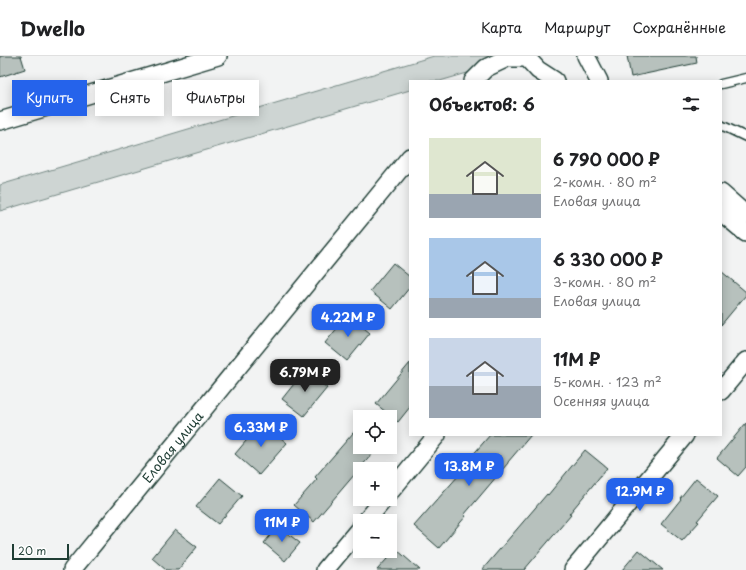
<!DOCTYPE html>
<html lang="ru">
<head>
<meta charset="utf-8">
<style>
  :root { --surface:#fff; --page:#f6f6f6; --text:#202124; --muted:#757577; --line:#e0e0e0; --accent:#2563eb }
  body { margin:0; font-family:"Playpen Sans",sans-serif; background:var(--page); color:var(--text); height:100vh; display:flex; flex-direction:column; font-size:15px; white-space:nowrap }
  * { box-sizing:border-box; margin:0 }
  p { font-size:13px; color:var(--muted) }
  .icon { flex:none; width:22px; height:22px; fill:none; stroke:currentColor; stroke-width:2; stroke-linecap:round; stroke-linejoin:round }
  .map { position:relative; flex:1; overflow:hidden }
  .panel { position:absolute; left:409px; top:24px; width:313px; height:356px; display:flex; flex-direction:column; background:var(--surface); border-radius:0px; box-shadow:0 2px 10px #0003 }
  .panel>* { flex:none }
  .guide { position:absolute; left:12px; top:24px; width:337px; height:36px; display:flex; gap:8px }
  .fabs { position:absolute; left:353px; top:354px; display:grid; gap:8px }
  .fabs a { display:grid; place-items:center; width:44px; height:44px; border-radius:0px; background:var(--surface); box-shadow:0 2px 10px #0003; font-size:20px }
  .scale { position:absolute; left:12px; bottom:10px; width:57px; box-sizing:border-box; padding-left:4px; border:2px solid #1f3d34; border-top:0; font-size:11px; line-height:14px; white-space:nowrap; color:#1f3d34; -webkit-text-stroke:3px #fff; paint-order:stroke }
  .price { position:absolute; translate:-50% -34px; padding:0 9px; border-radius:8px; background:var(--accent); color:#fff; font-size:13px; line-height:26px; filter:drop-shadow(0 1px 2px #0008) }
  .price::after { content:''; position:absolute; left:50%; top:24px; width:12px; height:9px; margin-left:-6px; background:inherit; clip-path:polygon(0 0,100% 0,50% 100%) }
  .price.on { background:#222; color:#fff }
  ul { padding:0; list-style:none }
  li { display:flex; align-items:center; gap:12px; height:100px; padding:0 20px }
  li span { display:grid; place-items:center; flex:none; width:112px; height:80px; border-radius:0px; color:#555 }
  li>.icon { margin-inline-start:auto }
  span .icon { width:48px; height:48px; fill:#fffc; stroke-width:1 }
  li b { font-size:17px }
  h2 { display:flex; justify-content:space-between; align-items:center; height:48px; padding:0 20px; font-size:17px }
  .tag { padding:0 14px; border-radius:0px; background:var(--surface); box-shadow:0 2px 10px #0003; font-size:14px; line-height:36px }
  .tag.on { background:var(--accent); color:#fff }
  header { display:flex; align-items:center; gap:24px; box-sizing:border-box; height:56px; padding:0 20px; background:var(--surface); border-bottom:1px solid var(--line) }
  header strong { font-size:19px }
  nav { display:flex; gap:22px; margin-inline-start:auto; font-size:14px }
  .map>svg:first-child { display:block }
  .green { fill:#ced5d3; stroke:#768984 }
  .building { fill:#b7c1bd; stroke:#1f3d34 }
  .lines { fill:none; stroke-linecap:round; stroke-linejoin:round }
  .service-casing { stroke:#1f3d34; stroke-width:11 }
  .minor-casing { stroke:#1f3d34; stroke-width:20 }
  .service { stroke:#fff; stroke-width:8 }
  .minor { stroke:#fff; stroke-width:17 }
  .labels { text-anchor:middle; stroke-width:4; stroke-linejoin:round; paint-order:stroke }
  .street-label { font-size:13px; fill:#1f3d34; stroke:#fff }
</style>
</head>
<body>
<header>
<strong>Dwello</strong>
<nav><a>Карта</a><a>Маршрут</a><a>Сохранённые</a></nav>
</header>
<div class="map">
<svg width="746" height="514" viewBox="0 0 746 514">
  <rect width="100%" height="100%" fill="#f2f3f3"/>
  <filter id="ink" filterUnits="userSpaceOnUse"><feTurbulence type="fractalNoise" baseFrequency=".025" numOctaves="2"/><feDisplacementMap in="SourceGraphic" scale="8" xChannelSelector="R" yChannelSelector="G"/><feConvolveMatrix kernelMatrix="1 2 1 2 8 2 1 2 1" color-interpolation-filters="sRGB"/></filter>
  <g filter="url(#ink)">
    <polygon class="green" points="434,0 525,0 440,25 410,25 410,34 0,155 0,129"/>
    <g class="building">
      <polygon points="0,0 21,0 25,13 0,21"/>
      <polygon points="627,0 696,0 697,7 631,21"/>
      <polygon points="393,207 410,221 410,231 392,253 370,235"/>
      <polygon points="721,215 746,236 746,239 721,269"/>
      <polygon points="348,259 370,277 347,305 325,287"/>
      <polygon points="410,307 410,351 398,366 376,348"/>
      <polygon points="305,314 327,332 304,360 282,343"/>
      <polygon points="262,366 287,387 259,419 235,398"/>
      <polygon points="746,367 746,411 738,420 717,402"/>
      <polygon points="360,369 360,391 378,391 314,466 294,449 317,423 315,421"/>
      <polygon points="490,379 531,379 508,406 508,407 464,459 466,460 439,492 414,470 459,419 457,417"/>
      <polygon points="585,394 607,412 569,458 571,459 524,514 482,514 547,438 548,439"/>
      <polygon points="220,422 242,440 218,468 196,451"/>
      <polygon points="696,422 718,440 697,465 699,466 682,485 661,468 681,443 680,442"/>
      <polygon points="278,470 300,487 285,505 264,487"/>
      <polygon points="175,474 197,491 178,514 166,514 152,502"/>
      <polygon points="396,493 420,514 377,514"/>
      <polygon points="639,494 663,514 622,514"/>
    </g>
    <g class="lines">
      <g class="service-casing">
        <g id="service">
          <polyline points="721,28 746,22"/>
          <polyline points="721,69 746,81"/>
        </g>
      </g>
      <g class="minor-casing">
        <g id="minor">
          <polyline points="586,0 599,25"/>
          <polyline points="473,25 486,12 507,2 527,2 538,14 555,25"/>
          <polyline points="0,65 218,0"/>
          <polyline points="721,137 746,159"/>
          <polyline points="721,156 746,177"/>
          <polyline points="721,335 746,305"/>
          <polyline points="390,436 437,379"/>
          <polyline points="366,465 384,443"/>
          <path id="s1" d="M72,514L410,101"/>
          <polyline points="325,514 360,472"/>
          <polyline points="573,514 685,379"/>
        </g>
      </g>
      <use href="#service" class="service"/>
      <use href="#minor" class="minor"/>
    </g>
  </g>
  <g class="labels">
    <g class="street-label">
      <text dy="5" stroke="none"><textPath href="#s1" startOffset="159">Еловая улица</textPath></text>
    </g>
  </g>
</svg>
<div class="fabs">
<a><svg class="icon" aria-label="locate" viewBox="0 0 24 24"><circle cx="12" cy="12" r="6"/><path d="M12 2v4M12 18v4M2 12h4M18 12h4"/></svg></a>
<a>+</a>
<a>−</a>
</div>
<div class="scale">20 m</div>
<b class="price" style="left:348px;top:282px">4.22M ₽</b>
<b class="price on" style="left:305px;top:337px">6.79M ₽</b>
<b class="price" style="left:261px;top:392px">6.33M ₽</b>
<b class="price" style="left:469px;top:431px">13.8M ₽</b>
<b class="price" style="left:640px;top:456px">12.9M ₽</b>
<b class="price" style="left:282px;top:487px">11M ₽</b>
<div class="guide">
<a class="tag on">Купить</a>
<a class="tag">Снять</a>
<a class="tag">Фильтры</a>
</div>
<section class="panel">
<h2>Объектов: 6<svg class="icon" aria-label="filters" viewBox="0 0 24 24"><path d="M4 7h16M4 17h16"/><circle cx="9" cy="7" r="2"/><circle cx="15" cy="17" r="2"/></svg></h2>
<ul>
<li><span style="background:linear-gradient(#dfe7d0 70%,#9aa5b1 0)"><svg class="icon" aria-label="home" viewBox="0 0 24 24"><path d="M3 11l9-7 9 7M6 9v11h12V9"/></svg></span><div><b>6 790 000 ₽</b><p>2-комн. · 80 m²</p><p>Еловая улица</p></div></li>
<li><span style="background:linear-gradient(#a9c7e8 75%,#9aa5b1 0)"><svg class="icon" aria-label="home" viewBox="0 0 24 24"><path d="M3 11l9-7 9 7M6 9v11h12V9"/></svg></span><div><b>6 330 000 ₽</b><p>3-комн. · 80 m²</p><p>Еловая улица</p></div></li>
<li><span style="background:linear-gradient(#c9d6e8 60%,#9aa5b1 0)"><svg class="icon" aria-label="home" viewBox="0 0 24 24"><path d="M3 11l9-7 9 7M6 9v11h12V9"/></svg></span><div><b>11M ₽</b><p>5-комн. · 123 m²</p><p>Осенняя улица</p></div></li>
</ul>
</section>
</div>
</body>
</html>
